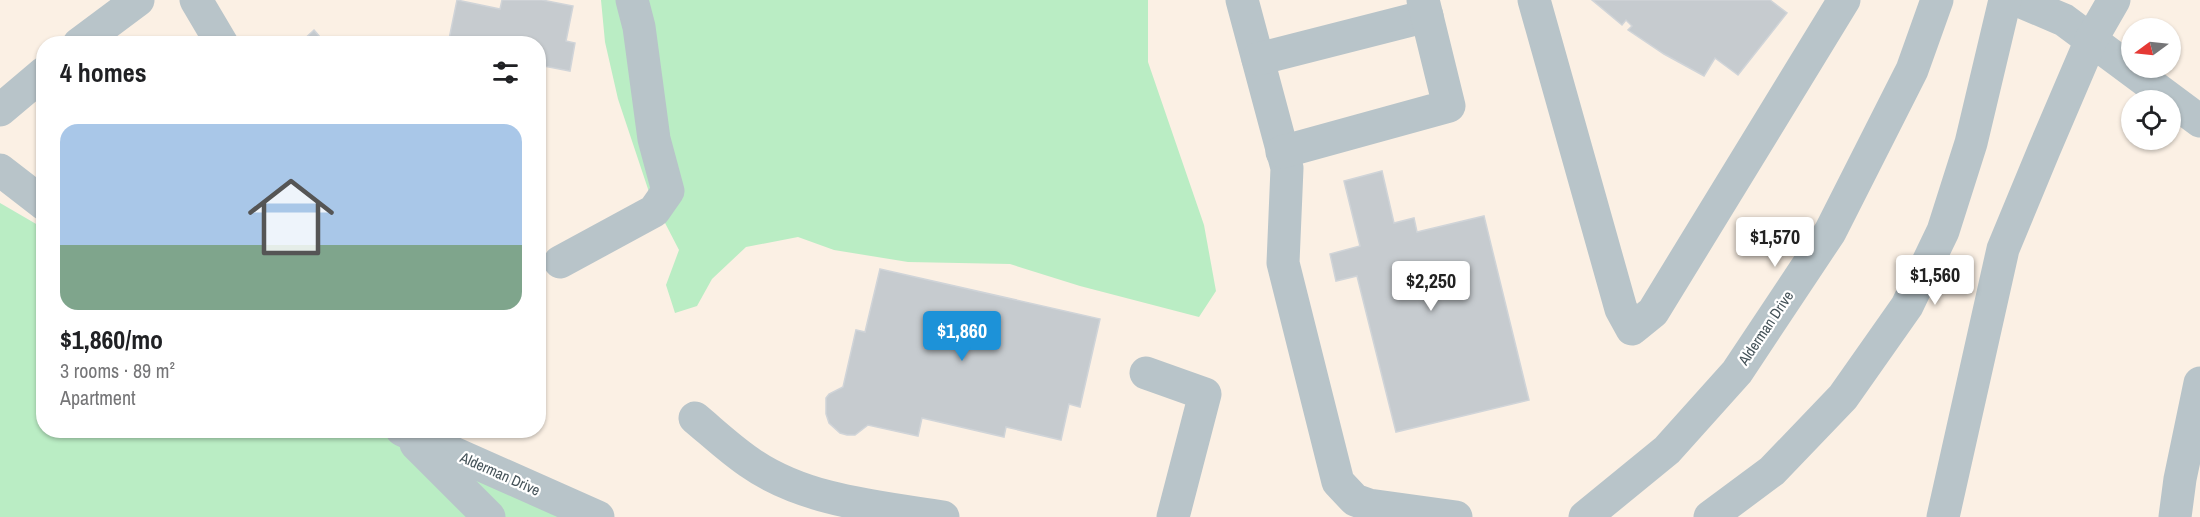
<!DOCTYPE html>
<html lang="en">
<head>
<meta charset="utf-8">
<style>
  :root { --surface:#fff; --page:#f2f2f2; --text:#202124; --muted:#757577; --accent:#1d92d8 }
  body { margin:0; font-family:"Archivo Narrow",sans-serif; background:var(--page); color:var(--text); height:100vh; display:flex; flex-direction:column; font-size:22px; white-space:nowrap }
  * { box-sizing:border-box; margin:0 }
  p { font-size:20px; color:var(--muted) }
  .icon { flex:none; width:33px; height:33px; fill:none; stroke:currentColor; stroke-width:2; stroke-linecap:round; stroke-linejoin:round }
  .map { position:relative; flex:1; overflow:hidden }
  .drawer { position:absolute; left:36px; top:36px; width:510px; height:402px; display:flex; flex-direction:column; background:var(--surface); border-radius:24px; box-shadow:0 2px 4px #0004 }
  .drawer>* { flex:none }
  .needle { width:39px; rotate:255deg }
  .controls { position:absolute; left:2121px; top:18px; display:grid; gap:12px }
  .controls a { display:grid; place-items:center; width:60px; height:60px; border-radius:50%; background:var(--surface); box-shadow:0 2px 4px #0004; font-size:30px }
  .price { position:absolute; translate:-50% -51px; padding:0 14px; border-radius:6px; background:#fff; color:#222; font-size:20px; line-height:39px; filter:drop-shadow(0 2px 3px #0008) }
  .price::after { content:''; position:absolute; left:50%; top:36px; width:18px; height:14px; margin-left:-9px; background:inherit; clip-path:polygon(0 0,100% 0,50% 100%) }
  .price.on { background:var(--accent); color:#fff }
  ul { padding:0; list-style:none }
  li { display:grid; align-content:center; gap:12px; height:318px; padding:0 24px }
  li span { display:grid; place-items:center; height:186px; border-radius:18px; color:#555 }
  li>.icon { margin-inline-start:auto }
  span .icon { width:108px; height:108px; fill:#fffc; stroke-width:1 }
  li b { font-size:26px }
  h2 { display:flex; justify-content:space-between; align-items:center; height:72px; padding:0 24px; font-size:26px }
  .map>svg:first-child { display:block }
  .commercial { fill:#fbf0e4; fill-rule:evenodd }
  .green { fill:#baedc4 }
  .building { fill:#c6cbcf; stroke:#d0d4d8; stroke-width:1.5 }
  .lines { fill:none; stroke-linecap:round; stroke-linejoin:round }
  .minor { stroke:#b8c4c9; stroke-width:33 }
  .labels { text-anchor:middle; stroke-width:4.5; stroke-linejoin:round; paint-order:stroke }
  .street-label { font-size:15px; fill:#455359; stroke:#fff }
</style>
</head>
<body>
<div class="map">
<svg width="2200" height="517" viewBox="0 0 2200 517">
  <rect width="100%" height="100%" fill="#efeced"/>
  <path class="commercial" d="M0,0H2200V517H560L406,431L538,430V44H44L43,228L0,203ZM2132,28H2170V68H2132ZM2132,100H2170V140H2132Z"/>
  <g class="green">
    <polygon points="601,0 1148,0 1148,62 1204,225 1216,291 1199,317 1080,286 1010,264 908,262 834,250 798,237 746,247 712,279 697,306 675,313 666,285 679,250 649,192 618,99 605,42"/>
    <polygon points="0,203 43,228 44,430 406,431 560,517 0,517"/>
  </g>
  <g class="building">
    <polygon points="457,0 500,9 502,0 542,0 573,6 566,41 575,43 570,71 538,65 538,44 448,44"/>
    <polygon points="1592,0 1770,0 1787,13 1738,75 1715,58 1704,76 1664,54 1628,30 1632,26 1626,20 1622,25"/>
    <polygon points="314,30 326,44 299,44"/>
    <polygon points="1382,171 1394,223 1414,218 1417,232 1484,216 1529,400 1396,432 1357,276 1336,281 1330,254 1360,246 1344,181"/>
    <polygon points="880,269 1100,319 1080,407 1069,404 1061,440 1006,427 1004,437 922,418 918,436 868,425 855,435 847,435 840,433 829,423 826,414 826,398 829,394 843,387 856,330 865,332"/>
  </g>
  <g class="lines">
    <g class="minor">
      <polyline points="196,0 222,44"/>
      <polyline points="1242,0 1287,168 1283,263 1338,482 1355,500 1369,505 1456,517"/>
      <polyline points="1534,0 1621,309 1632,329 1653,312 1844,0"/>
      <polyline points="2017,0 2064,20 2200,121"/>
      <polyline points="79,44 138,0"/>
      <polyline points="1258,59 1427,16"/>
      <polyline points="0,110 44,73"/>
      <polyline points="1282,152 1449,106 1423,0"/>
      <polyline points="0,170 44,204"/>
      <polyline points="560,262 654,211 668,191 654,139 639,27 632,0"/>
      <polyline points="1146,373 1205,394 1173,517"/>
      <path d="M695,418C713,433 730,449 749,462C804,501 879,507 943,517"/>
      <polyline points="402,430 598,517"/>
      <polyline points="416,444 489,517"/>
      <polyline points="1585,517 1667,450 1737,372 1830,232 1912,70 1937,0"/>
      <polyline points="1710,517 1772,471 1843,397 1907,306 1943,231 1971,143 2005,0"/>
      <polyline points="1943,517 2003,249 2044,150 2091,40 2114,0"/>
      <polyline points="2175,517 2180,479 2200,383"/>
    </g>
  </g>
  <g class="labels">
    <g class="street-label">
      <text transform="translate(1766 328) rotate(-56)" y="5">Alderman Drive</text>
      <text transform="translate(500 474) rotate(24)" y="5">Alderman Drive</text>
    </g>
  </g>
</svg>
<div class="controls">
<a><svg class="needle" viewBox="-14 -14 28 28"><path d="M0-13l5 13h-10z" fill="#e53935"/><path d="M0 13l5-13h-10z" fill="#757577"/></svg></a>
<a><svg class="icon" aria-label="locate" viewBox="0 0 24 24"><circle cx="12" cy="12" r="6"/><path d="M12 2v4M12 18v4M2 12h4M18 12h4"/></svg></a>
</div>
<b class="price" style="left:1775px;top:268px">$1,570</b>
<b class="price" style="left:1935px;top:306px">$1,560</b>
<b class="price" style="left:1431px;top:312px">$2,250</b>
<b class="price on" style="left:962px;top:362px">$1,860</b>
<section class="drawer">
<h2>4 homes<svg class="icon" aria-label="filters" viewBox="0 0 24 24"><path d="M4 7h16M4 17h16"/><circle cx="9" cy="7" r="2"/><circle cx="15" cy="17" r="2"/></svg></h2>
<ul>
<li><span style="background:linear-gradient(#a9c7e8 65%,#7fa58c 0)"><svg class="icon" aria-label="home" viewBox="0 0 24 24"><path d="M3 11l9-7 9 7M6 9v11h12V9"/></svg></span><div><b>$1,860/mo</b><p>3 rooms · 89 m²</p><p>Apartment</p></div></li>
</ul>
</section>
</div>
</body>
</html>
